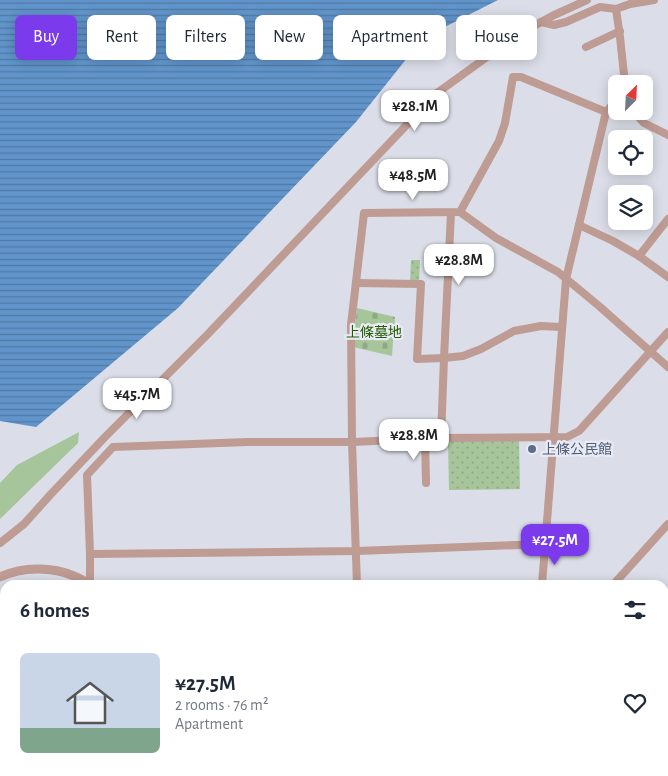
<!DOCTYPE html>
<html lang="en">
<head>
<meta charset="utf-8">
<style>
  :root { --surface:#fff; --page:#f2f2f3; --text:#1f2937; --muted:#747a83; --accent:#7c3aed }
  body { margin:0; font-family:"Alegreya Sans","Noto Sans JP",sans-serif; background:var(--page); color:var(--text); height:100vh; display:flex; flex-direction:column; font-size:19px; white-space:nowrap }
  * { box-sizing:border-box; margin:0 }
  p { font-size:16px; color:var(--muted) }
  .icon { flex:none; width:28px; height:28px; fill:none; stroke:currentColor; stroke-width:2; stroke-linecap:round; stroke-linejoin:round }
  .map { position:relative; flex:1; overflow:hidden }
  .drawer { position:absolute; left:0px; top:580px; width:669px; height:196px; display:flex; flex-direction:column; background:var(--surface); border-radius:15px 15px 0 0; box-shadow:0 2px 12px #0003 }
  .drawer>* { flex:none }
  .top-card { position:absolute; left:15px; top:15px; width:639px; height:45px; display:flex; gap:10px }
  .needle { width:32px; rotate:24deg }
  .controls { position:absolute; left:608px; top:75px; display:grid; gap:10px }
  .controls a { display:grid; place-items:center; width:45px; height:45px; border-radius:8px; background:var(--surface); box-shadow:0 2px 12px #0003; font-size:25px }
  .price { position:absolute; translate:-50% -42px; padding:0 11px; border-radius:10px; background:#fff; color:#222; font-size:16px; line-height:32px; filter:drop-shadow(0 1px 2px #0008) }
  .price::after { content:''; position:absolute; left:50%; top:30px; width:15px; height:11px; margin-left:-8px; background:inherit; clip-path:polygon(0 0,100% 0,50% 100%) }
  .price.active { background:var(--accent); color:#fff }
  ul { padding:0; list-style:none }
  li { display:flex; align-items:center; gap:15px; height:125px; padding:0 20px }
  li span { display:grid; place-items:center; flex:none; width:140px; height:100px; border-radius:8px; color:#555 }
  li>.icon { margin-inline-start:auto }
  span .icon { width:60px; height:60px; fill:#fffc; stroke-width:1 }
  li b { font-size:21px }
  h2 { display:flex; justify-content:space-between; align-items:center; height:60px; padding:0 20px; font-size:21px }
  .chip { padding:0 18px; border-radius:8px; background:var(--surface); box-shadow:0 2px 12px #0003; font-size:18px; line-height:45px }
  .chip.active { background:var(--accent); color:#fff }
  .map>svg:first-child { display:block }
  .grass { fill:#a7c59a }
  .cemetery { fill:url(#cemetery-stones) }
  .park { fill:url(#park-dots) }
  .water { fill:url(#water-rules) }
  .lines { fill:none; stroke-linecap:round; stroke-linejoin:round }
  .minor { stroke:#be9b93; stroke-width:8 }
  .tertiary { stroke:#be9b93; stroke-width:9 }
  .service-dot { fill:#5c6f8a; stroke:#e8ebf5; stroke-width:2 }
  .labels { text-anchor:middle; stroke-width:4.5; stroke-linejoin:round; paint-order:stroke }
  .park-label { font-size:14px; fill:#265b00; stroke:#e8ebf5 }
  .service-label { font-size:14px; fill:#4e5e75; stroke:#e8ebf5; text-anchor:start }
</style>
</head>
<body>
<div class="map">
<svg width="668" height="776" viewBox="0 0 668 776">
  <defs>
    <pattern id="cemetery-stones" width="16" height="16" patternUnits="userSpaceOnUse" patternTransform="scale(1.25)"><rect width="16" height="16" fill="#a7c59a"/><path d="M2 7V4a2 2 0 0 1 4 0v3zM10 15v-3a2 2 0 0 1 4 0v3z" fill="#90a985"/></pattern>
    <pattern id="park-dots" width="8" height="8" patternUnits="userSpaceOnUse" patternTransform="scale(1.25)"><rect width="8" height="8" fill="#a7c59a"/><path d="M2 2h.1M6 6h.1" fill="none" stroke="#90a985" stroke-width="1.8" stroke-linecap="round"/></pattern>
    <pattern id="water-rules" width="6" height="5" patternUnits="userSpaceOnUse" patternTransform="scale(1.25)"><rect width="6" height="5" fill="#6094ca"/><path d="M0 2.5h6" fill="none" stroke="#4f79a4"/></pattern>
  </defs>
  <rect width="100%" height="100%" fill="#dbdee8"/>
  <polygon class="grass" points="79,432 78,443 0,519 0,483 17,465"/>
  <polygon class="cemetery" points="357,308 395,317 392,356 353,347"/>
  <g class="park">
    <polygon points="411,260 420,260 419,283 410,282"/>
    <polygon points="519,439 520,489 449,490 448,440"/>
  </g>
  <polygon class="water" points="0,0 498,0 423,38 356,122 178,308 36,427 0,421"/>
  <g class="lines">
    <g class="minor">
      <polyline points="541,22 554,25 566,22 600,7 616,9"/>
      <polyline points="586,47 620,31"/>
      <polyline points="625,84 620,37 616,9 630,4 654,0"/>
      <polyline points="633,111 644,123 668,135"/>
      <polyline points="460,212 496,238 558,272 599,306 668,367"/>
      <polyline points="451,213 444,358 463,356 481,349 514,331 541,326 561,327"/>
      <polyline points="579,225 613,241 639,256 668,277"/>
      <polyline points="639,256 668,219"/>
      <polyline points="356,283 421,284 417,359 444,358 441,438"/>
      <polyline points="425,439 426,483"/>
      <polyline points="0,543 24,524 51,494 106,436 207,335 437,93 516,36 552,16 587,0"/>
      <polyline points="90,554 357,551 545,544"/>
      <polyline points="90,585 90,554 87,475 113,447 247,442 352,442 441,438 567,437 579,431 668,332"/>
      <polyline points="357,585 352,442 351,325 364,213 460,212 499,141 505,123 513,77 521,77 606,112"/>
      <polyline points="542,585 566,279 606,112 616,101"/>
      <polyline points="613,585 668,524"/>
      <polyline points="0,613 5,616"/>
      <polyline points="664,735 668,735"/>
      <polyline points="134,771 134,773 138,776"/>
      <polyline points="359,771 359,776"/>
      <polyline points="527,776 527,771"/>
    </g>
    <g class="tertiary">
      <path d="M0,577C22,567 51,566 74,576C80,578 86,582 91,585"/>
      <polyline points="664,658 668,658"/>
    </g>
  </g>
  <circle class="service-dot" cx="532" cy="449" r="5"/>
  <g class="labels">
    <g class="park-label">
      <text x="374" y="337">上條墓地</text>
    </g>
    <g class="service-label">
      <text x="542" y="454">上條公民館</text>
    </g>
  </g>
</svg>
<div class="controls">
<a><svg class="needle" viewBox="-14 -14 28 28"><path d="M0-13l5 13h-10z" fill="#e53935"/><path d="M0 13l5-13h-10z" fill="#747a83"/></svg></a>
<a><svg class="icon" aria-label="locate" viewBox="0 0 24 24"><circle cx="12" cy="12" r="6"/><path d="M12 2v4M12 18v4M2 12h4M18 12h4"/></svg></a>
<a><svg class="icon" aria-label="layers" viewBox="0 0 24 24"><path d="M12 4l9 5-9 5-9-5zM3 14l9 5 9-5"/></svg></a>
</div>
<b class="price" style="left:415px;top:132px">¥28.1M</b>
<b class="price" style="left:413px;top:201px">¥48.5M</b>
<b class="price" style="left:459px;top:286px">¥28.8M</b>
<b class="price" style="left:137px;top:420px">¥45.7M</b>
<b class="price" style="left:414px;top:461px">¥28.8M</b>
<b class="price active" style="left:555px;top:566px">¥27.5M</b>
<div class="top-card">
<a class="chip active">Buy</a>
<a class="chip">Rent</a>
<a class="chip">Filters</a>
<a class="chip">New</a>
<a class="chip">Apartment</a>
<a class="chip">House</a>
</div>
<section class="drawer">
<h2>6 homes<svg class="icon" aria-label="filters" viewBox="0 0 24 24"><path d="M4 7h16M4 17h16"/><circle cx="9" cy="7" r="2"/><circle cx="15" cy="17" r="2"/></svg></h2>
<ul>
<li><span style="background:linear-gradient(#c9d6e8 75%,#7fa58c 0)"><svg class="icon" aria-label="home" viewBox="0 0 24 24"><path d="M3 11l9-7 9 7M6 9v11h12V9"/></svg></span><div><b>¥27.5M</b><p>2 rooms · 76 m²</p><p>Apartment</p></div><svg class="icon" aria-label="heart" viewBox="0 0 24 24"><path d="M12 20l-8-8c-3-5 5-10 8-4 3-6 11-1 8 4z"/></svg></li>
</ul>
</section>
</div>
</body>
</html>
